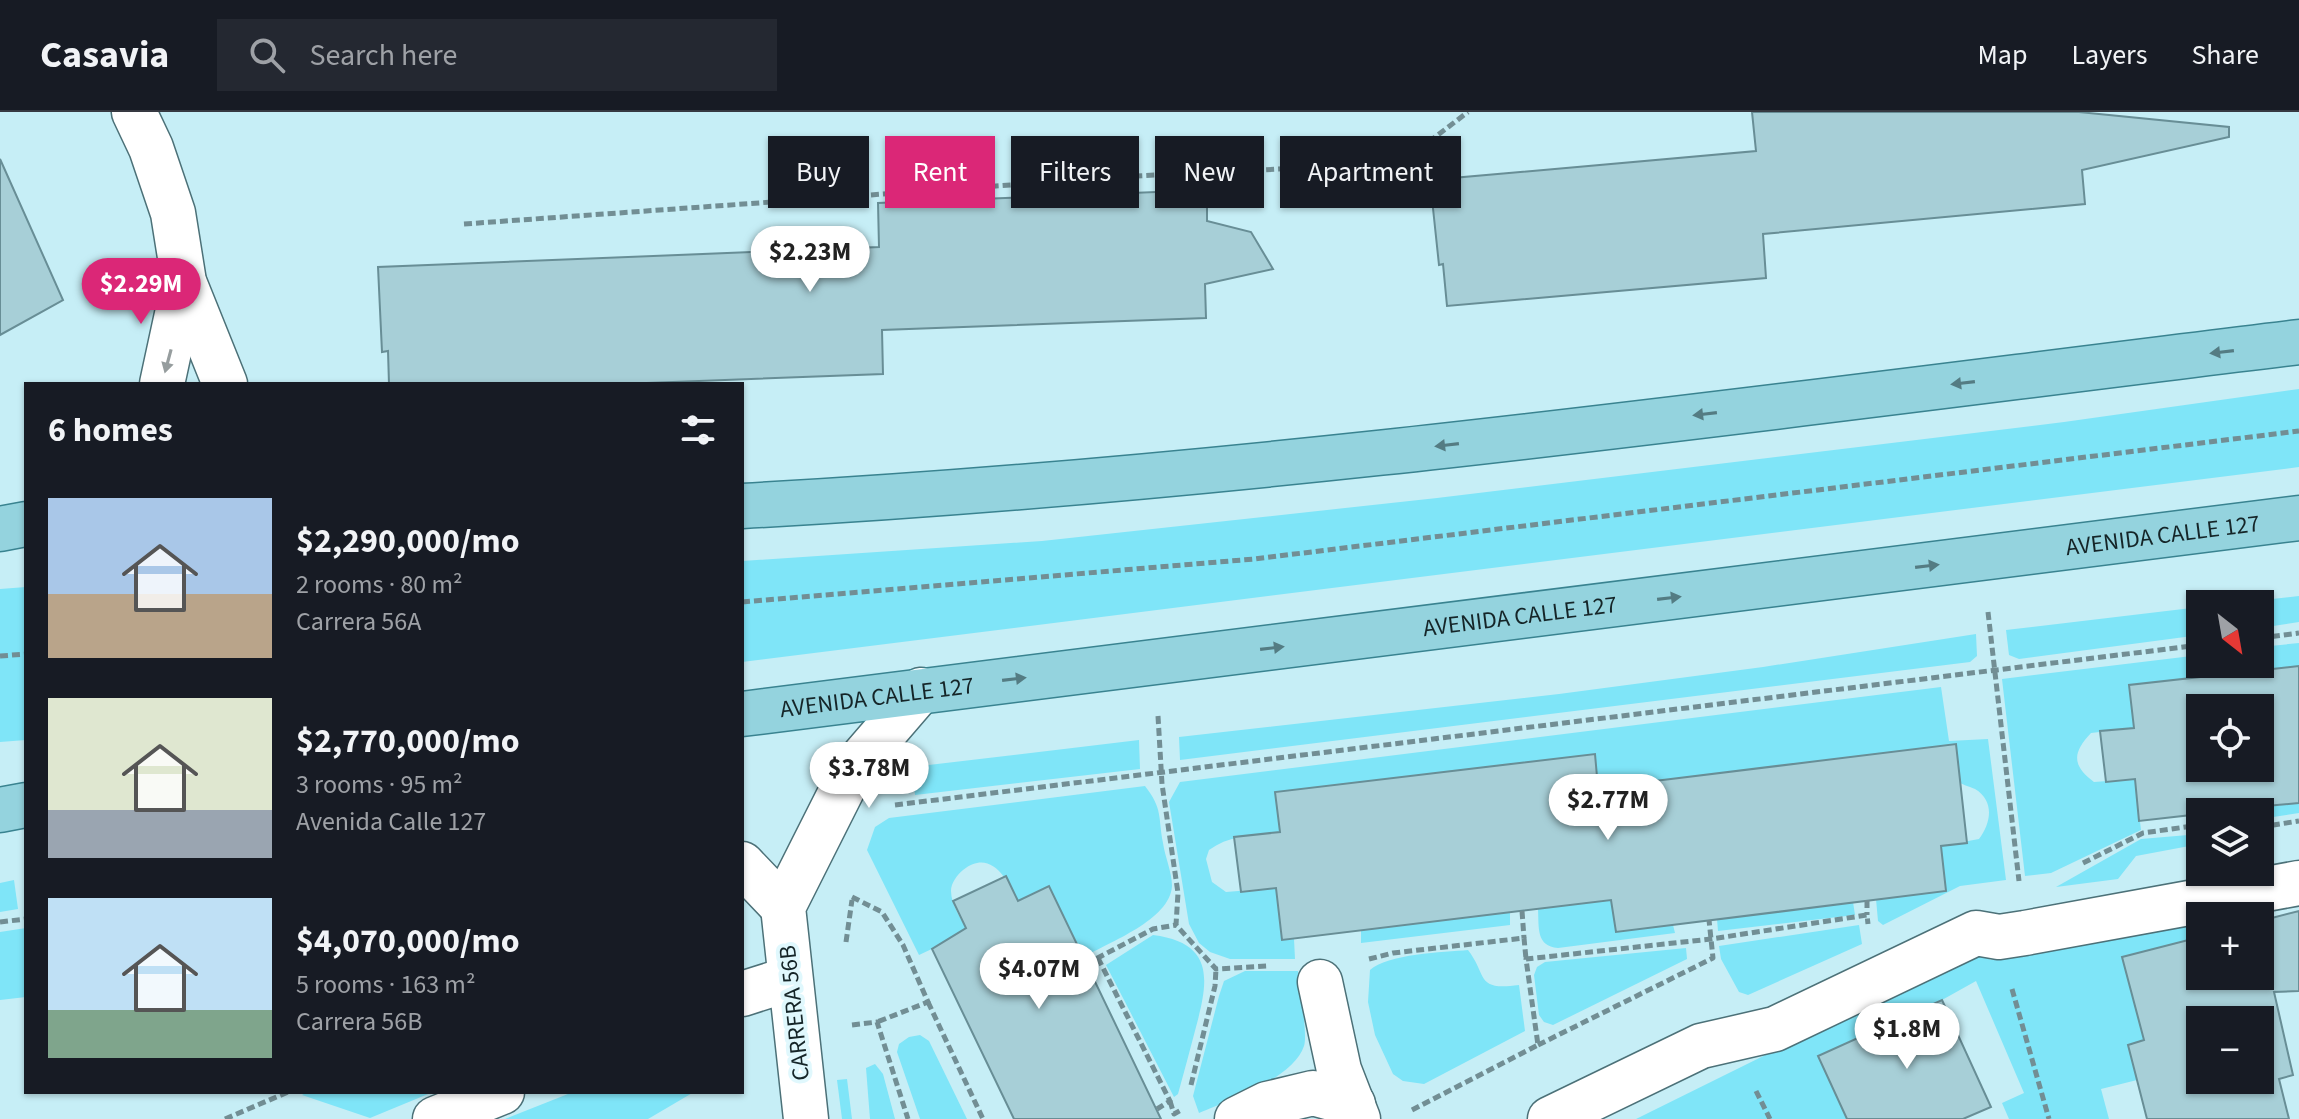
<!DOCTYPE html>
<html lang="en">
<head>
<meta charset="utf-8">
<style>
  :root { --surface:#171b24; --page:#242831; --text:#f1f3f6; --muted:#9ea1a6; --line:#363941; --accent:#db2777 }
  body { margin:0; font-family:"Source Sans 3",sans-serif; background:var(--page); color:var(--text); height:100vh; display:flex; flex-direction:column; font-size:30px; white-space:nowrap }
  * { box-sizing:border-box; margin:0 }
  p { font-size:26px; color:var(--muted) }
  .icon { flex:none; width:44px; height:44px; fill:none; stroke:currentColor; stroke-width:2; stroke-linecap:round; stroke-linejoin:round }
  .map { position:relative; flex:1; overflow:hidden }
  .drawer { position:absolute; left:24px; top:270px; width:720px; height:712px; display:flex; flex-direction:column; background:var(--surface); border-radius:0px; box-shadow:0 2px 6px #0004 }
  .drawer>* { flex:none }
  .top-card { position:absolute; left:768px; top:24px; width:760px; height:72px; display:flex; gap:16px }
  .needle { width:52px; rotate:149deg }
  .buttons { position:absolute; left:2186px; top:478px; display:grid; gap:16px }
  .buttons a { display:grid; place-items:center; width:88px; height:88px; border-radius:0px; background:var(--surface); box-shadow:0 2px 6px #0004; font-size:40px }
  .price { position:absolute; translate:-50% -68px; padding:0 18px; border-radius:28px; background:#fff; color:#222; font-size:26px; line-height:52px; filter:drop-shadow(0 2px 4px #0008) }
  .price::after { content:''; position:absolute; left:50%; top:48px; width:24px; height:18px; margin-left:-12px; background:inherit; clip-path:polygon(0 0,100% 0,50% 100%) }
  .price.current { background:var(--accent); color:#fff }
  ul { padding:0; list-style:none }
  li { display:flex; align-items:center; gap:24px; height:200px; padding:0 24px }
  li span { display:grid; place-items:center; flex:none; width:224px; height:160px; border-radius:0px; color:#555 }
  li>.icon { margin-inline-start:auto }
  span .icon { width:96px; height:96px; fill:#fffc; stroke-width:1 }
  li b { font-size:34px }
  h2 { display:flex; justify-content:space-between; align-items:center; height:96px; padding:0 24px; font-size:34px }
  .pill { padding:0 28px; border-radius:0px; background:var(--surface); box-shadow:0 2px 6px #0004; font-size:28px; line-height:72px }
  .pill.current { background:var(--accent); color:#fff }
  header { display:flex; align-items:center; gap:48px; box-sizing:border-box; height:112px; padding:0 40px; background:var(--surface); border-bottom:2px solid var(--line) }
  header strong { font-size:38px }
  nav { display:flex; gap:44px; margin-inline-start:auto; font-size:28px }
  .search { width:560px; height:72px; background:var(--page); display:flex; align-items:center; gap:20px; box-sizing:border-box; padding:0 28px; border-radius:0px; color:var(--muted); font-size:30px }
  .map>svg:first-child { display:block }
  .green { fill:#7fe5f8 }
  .building { fill:#a7cfd7; stroke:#688e96; stroke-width:2; fill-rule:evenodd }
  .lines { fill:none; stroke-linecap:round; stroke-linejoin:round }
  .minor-casing { stroke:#4c7178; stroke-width:47 }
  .major-casing { stroke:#398390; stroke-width:47 }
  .path { stroke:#728e94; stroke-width:5; stroke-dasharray:8 4; stroke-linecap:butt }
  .minor { stroke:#fff; stroke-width:44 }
  .major { stroke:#94d3de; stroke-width:44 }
  .oneway { fill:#547c83 }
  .oneway2 { fill:#969d9e }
  .labels { text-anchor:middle; stroke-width:8; stroke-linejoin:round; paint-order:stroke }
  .street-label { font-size:24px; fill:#152528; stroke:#e0f8fd }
</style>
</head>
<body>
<header>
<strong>Casavia</strong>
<div class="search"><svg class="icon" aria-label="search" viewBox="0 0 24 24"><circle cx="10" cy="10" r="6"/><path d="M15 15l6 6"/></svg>Search here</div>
<nav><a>Map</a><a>Layers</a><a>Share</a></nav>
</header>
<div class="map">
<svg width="2299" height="1007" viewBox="0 0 2299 1007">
  <rect width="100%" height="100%" fill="#c6eef6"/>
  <g class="green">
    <polygon points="2299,277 2299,355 742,550 742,449 1042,429 1437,386 2064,310"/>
    <polygon points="26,475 26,628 0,630 0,477"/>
    <polygon points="2299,484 2299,510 2260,516 2260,492 2227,492"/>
    <polygon points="2200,495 2200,523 2019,547 2009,543 2006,518"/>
    <polygon points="1976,522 1977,544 1970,550 1180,648 1179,625 1559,582 1763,555"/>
    <path d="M2299,531V554L2129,573L2134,616L2091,621C2073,640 2071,653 2094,670L2135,667L2141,718L2051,761L2025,764L2002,567L2200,543V552H2260V535Z"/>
    <path d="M1941,575L1949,629L1988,627L2006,768L1960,774L1883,813L1878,809L1876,787L1946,779L1941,734L1979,727C1991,711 1995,689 1975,677C1968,674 1963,673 1957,669C1946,659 1936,647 1925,636L1598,676L1594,642L1276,680L1280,720C1254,723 1230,723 1209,738L1206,747L1212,770L1226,780L1276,776L1282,828L1294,827L1295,847H1230L1210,840L1199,831L1189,812L1169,690L1180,670Z"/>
    <polygon points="1139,628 1140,657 915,683 912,655"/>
    <path d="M1145,674C1163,697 1158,705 1163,731C1165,745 1172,760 1172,774C1170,808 1109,830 1084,845L1049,774L1018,789C1007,767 991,736 963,758C957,763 951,771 951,779C951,793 962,808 968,820L919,843L867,738L875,715L889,706Z"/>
    <polygon points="2299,691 2299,701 2260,707 2260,700 2240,700 2240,698"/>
    <polygon points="2200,722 2200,732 2136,744 2118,767 2056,775 2141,727"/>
    <polygon points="14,768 18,797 0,800 0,771"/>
    <path d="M1611,788L1616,820L1673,813L1675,821L1558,836C1536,834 1539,816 1538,797Z"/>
    <polygon points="1853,790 1855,803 1718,819 1717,807"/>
    <polygon points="1510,800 1510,813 1361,831 1361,818"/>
    <polygon points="2200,809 2200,825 2122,845 2144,928 2128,933 2137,968 2101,977 2109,1007 2009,1007 2002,991 2024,981 1976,869 1942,888 1818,944 1847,1007 1636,1007 1982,836 1990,848"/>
    <polygon points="1859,813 1862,832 1748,883 1739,880 1721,847 1719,834"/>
    <polygon points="26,816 26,885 0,888 0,820"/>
    <path d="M1153,823C1214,831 1209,867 1196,915C1190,938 1184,960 1178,982L1174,985L1106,853Z"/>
    <polygon points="1686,836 1687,847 1553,913 1544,910 1539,903 1534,863 1537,855 1545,850"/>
    <path d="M1468,838C1488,864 1475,879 1519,873L1525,919L1424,972L1403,969L1393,962L1375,923L1368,890L1370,858C1387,842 1444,840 1468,838Z"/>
    <path d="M1245,859H1298C1299,874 1308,922 1304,934C1293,967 1229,988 1199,1001L1193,984L1219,884L1224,869Z"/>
    <polygon points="920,923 929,929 967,1007 920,1007 897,940 899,932 909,925"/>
    <polygon points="875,952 883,962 895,1007 870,1007 866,956"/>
    <polygon points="847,967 852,1007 842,1007 837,968"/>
    <polygon points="307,980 433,980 370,1006 302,983"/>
    <polygon points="573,980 694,980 648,1007 505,1007"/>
  </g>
  <g class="building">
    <polygon points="1752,0 2079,0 2229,15 2229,25 2082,58 2085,92 1763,122 1766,166 1447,194 1443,152 1439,153 1430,68 1756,39"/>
    <polygon points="0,47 63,188 0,223"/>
    <polygon points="1207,78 1207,109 1251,120 1273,157 1205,172 1206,206 882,218 883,262 621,272 389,272 388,239 382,240 378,155 879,135 878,91"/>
    <path d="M2299,554V691L2200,700V702L2139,709L2135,667L2106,670L2100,619L2134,616L2129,573ZM2200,596H2260V656H2200Z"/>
    <polygon points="1956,632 1967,731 1941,734 1946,779 1616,820 1611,788 1282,828 1276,776 1241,780 1234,725 1280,720 1275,680 1595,642 1598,676"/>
    <polygon points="1006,764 1018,789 1049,774 1161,1007 1014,1007 932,837 966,816 953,789"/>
    <path d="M2299,799V879L2274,880L2293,963L2279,967L2289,1007H2147L2128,933L2144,928L2122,845L2200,825V864H2260V809ZM2200,908H2260V968H2200Z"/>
    <polygon points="1942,888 1991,995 1963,1007 1847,1007 1818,944"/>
  </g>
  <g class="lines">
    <g class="minor-casing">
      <g id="minor">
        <polyline points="134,0 151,36 173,101 184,170 225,272"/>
        <polyline points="162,272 184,170"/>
        <polyline points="742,752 783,795"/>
        <polyline points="1320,870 1339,958 1358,1007"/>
        <polyline points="742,882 789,867"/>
        <polyline points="435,1007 502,980"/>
        <polyline points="806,1007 783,795 852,658 921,578"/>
        <polyline points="1237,1007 1267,992 1313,981 1353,992"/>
        <polyline points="1550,1007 1701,934 1775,917 1976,821 1999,825 2025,821 2299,771"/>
      </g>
    </g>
    <g class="major-casing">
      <g id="major">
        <path d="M742,394C1263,366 1781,293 2299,230"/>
        <polyline points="0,417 26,412"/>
        <path id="s1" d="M742,602L2299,406"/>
        <polyline points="0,698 26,693"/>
      </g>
    </g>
    <g class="path">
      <polyline points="464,112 1136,64 1362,53 1414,41 1468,0"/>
      <polyline points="742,490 1254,447 2299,319"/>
      <polyline points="1988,500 2019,769"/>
      <polyline points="2260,526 2299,521"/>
      <polyline points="0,544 26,542"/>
      <polyline points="1158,604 1162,672 1178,781 1176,813 1216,857 1267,854"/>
      <polyline points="895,693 2200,533"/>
      <polyline points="2231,699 2231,700"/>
      <polyline points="2260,715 2299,709"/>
      <polyline points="2083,751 2143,721 2200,713"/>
      <polyline points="852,785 882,800 903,833 928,890 877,910"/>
      <polyline points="1867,788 1867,803"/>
      <polyline points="1522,799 1524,826"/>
      <polyline points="0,810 26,807"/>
      <polyline points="846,830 852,788"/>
      <polyline points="1098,846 1170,989 1157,997"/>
      <polyline points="1369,847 1393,841 1524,826 1526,847"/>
      <polyline points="1086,852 1153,817 1176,813"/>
      <polyline points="2012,877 2049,1007"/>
      <polyline points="928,890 983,1007"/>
      <polyline points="852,913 877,910 908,1007"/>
      <polyline points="1538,933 1713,846 1709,808"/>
      <polyline points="1191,973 1215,874 1216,857"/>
      <polyline points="1756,979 1770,1007"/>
      <polyline points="1170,989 1174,1002 1183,997"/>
      <polyline points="1412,998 1538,933 1526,847 1711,827 1867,803 1868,812"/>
      <polyline points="225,1007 288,980"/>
    </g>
    <use href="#minor" class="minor"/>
    <use href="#major" class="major"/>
  </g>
  <defs><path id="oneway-solid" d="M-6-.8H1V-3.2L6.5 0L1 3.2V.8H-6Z" transform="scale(2)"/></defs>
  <g class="oneway">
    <use href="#oneway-solid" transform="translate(2222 240) rotate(173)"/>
    <use href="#oneway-solid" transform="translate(1963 271) rotate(173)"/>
    <use href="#oneway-solid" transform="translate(1705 302) rotate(173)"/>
    <use href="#oneway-solid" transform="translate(1447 333) rotate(173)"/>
    <use href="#oneway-solid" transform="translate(1927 454) rotate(-7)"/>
    <use href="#oneway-solid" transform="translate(1669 486) rotate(-7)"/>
    <use href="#oneway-solid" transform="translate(1272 536) rotate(-7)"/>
    <use href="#oneway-solid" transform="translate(1014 567) rotate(-7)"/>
  </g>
  <use class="oneway2" href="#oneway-solid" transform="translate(168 249) rotate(105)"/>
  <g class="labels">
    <g class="street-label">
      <text dy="8" stroke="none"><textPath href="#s1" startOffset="1432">AVENIDA CALLE 127</textPath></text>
      <text dy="8" stroke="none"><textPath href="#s1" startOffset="784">AVENIDA CALLE 127</textPath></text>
      <text dy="8" stroke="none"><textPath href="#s1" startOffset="136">AVENIDA CALLE 127</textPath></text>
      <text transform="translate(794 901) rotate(-96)" y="8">CARRERA 56B</text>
    </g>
  </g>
</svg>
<div class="buttons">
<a><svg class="needle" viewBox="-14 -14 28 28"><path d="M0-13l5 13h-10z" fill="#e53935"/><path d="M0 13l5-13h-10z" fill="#9ea1a6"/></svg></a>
<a><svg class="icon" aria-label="locate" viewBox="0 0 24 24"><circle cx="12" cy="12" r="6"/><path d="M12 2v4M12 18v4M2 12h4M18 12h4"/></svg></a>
<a><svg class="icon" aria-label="layers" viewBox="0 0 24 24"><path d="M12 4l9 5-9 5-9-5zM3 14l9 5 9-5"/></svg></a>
<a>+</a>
<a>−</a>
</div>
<b class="price" style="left:810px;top:182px">$2.23M</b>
<b class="price current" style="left:141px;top:214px">$2.29M</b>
<b class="price" style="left:869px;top:698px">$3.78M</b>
<b class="price" style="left:1608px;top:730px">$2.77M</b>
<b class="price" style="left:1039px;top:899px">$4.07M</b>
<b class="price" style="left:1907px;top:959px">$1.8M</b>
<div class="top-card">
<a class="pill">Buy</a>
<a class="pill current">Rent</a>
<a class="pill">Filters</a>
<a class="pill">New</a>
<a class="pill">Apartment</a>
</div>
<section class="drawer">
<h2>6 homes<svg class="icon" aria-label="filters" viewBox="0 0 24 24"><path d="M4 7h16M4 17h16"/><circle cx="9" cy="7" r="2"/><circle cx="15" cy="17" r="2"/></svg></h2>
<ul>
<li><span style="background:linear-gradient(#a9c7e8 60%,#b9a48a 0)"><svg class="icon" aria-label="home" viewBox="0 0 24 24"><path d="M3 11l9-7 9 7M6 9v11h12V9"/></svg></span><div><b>$2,290,000/mo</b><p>2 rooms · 80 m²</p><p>Carrera 56A</p></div></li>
<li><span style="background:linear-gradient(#dfe7d0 70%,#9aa5b1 0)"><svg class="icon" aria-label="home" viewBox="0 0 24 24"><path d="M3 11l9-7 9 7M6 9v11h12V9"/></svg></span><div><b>$2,770,000/mo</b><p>3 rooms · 95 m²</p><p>Avenida Calle 127</p></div></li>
<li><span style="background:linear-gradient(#bfe0f5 70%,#7fa58c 0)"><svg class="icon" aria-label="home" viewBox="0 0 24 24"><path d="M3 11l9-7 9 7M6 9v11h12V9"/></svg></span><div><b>$4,070,000/mo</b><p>5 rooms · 163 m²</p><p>Carrera 56B</p></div></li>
</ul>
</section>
</div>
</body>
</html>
